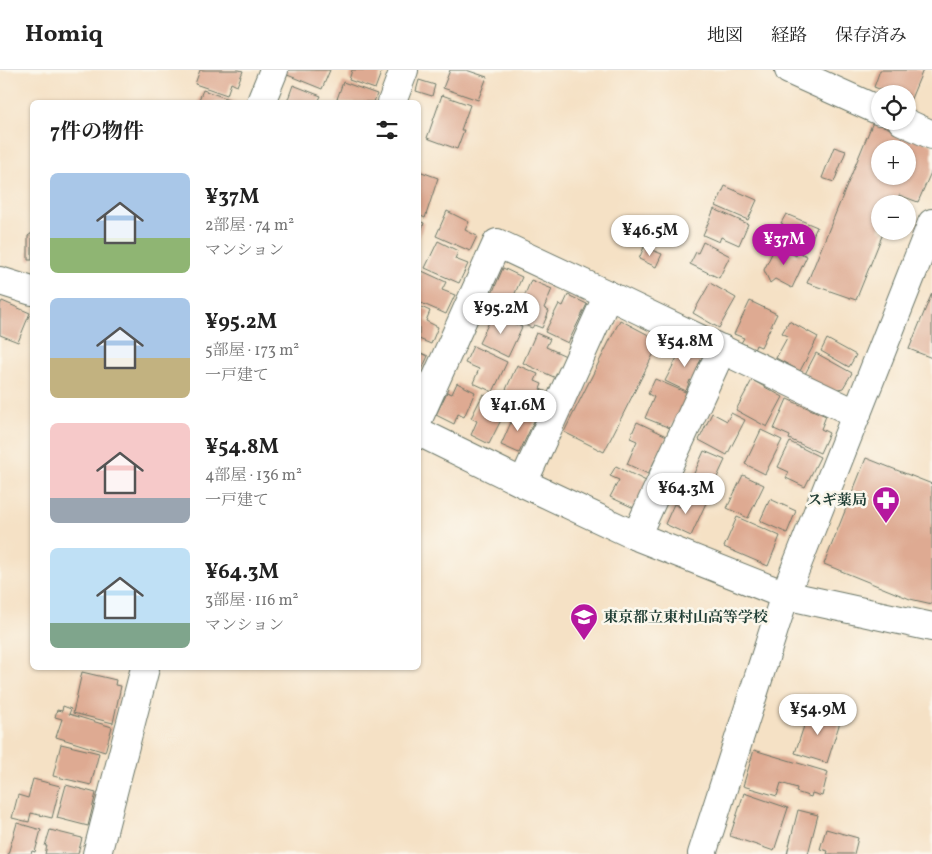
<!DOCTYPE html>
<html lang="ja">
<head>
<meta charset="utf-8">
<style>
  :root { --surface:#fff; --page:#f6f6f6; --text:#222; --muted:#767676; --line:#e0e0e0; --accent:#b5179e }
  body { margin:0; font-family:Vollkorn,"Noto Serif JP",serif; background:var(--page); color:var(--text); height:100vh; display:flex; flex-direction:column; font-size:19px; white-space:nowrap }
  * { box-sizing:border-box; margin:0 }
  p { font-size:16px; color:var(--muted) }
  .icon { flex:none; width:28px; height:28px; fill:none; stroke:currentColor; stroke-width:2; stroke-linecap:round; stroke-linejoin:round }
  .map { position:relative; flex:1; overflow:hidden }
  .side { position:absolute; left:30px; top:30px; width:391px; height:570px; display:flex; flex-direction:column; background:var(--surface); border-radius:8px; box-shadow:0 1px 4px #0004 }
  .side>* { flex:none }
  .tools { position:absolute; left:871px; top:15px; display:grid; gap:10px }
  .tools a { display:grid; place-items:center; width:45px; height:45px; border-radius:50%; background:var(--surface); box-shadow:0 1px 4px #0004; font-size:25px }
  .price { position:absolute; translate:-50% -42px; padding:0 11px; border-radius:18px; background:#fff; color:#222; font-size:16px; line-height:32px; filter:drop-shadow(0 1px 2px #0008) }
  .price::after { content:''; position:absolute; left:50%; top:30px; width:15px; height:11px; margin-left:-8px; background:inherit; clip-path:polygon(0 0,100% 0,50% 100%) }
  .price.selected { background:var(--accent); color:#fff }
  ul { padding:0; list-style:none }
  li { display:flex; align-items:center; gap:15px; height:125px; padding:0 20px }
  li span { display:grid; place-items:center; flex:none; width:140px; height:100px; border-radius:8px; color:#555 }
  li>.icon { margin-inline-start:auto }
  span .icon { width:60px; height:60px; fill:#fffc; stroke-width:1 }
  li b { font-size:21px }
  h2 { display:flex; justify-content:space-between; align-items:center; height:60px; padding:0 20px; font-size:21px }
  header { display:flex; align-items:center; gap:30px; box-sizing:border-box; height:70px; padding:0 25px; background:var(--surface); border-bottom:1px solid var(--line) }
  header strong { font-size:24px }
  nav { display:flex; gap:28px; margin-inline-start:auto; font-size:18px }
  .map>svg:first-child { display:block }
  .building { fill:#deaa92; fill-rule:evenodd }
  .lines { fill:none; stroke-linecap:round; stroke-linejoin:round }
  .minor-casing { stroke:#6a7667; stroke-width:30 }
  .tertiary-casing { stroke:#6a7667; stroke-width:30 }
  .minor { stroke:#fff; stroke-width:28 }
  .tertiary { stroke:#fff; stroke-width:28 }
  .labels { text-anchor:middle; stroke-width:5; stroke-linejoin:round; paint-order:stroke }
  .poi-label { font-size:15px; font-weight:bold; fill:#1f3d34; stroke:#fbf7ec; text-anchor:end }
</style>
</head>
<body>
<header>
<strong>Homiq</strong>
<nav><a>地図</a><a>経路</a><a>保存済み</a></nav>
</header>
<div class="map">
<svg width="932" height="784" viewBox="0 0 932 784">
  <rect width="100%" height="100%" fill="#fbf7ec"/>
  <filter id="ink" filterUnits="userSpaceOnUse"><feTurbulence type="fractalNoise" baseFrequency=".02" numOctaves="2"/><feDisplacementMap in="SourceGraphic" scale="10" xChannelSelector="R" yChannelSelector="G"/><feConvolveMatrix kernelMatrix="1 2 1 2 8 2 1 2 1" color-interpolation-filters="sRGB"/></filter>
  <filter id="wash" filterUnits="userSpaceOnUse"><feTurbulence type="fractalNoise" baseFrequency=".0096" numOctaves="4" result="noise"/><feDisplacementMap in="SourceGraphic" scale="20" xChannelSelector="R" yChannelSelector="G"/><feGaussianBlur stdDeviation="1.12" result="paint"/><feColorMatrix in="noise" values="0 0 0 0 0 0 0 0 0 0 0 0 0 0 0 0 0 1.4 0 .05"/><feComposite in="paint" operator="in"/></filter>
  <g filter="url(#wash)">
    <rect width="100%" height="100%" fill="#f5e1c5"/>
    <g id="blocks">
      <g class="building">
        <polygon points="200,0 239,0 243,1 237,16 231,13 227,25 195,14"/>
        <polygon points="281,0 330,0 322,19 280,2"/>
        <polygon points="352,0 382,0 375,19 349,10"/>
        <polygon points="450,0 466,0 487,7 478,30 443,18"/>
        <polygon points="880,0 923,0 910,31 908,30 908,24 892,24 874,17"/>
        <polygon points="419,10 435,15 432,26 416,21"/>
        <polygon points="343,12 377,24 374,32 336,32"/>
        <polygon points="293,15 321,26 318,32 287,32"/>
        <polygon points="203,20 237,32 198,32"/>
        <polygon points="442,25 470,35 461,60 464,60 457,79 427,68"/>
        <path d="M873,52L932,75V100L918,132L899,125L895,134H880V161H884L856,230L807,213ZM880,79H908V106H880Z"/>
        <polygon points="834,77 846,81 834,112 822,108"/>
        <polygon points="419,101 438,108 425,148 419,145"/>
        <polygon points="725,116 757,130 748,150 716,136"/>
        <polygon points="714,139 748,154 739,175 721,167 719,172 703,165"/>
        <polygon points="447,141 469,152 465,160 477,166 470,181 436,166"/>
        <polygon points="786,144 817,157 806,181 778,169 783,154 781,153"/>
        <polygon points="419,151 424,153 419,168"/>
        <polygon points="32,163 32,190 28,190 28,166"/>
        <polygon points="438,171 458,181 455,189 468,194 459,213 425,198"/>
        <polygon points="703,172 730,186 719,208 690,194 696,182 698,183"/>
        <polygon points="776,175 796,186 798,182 807,186 792,218 775,209 770,213 764,200"/>
        <polygon points="644,177 662,184 656,197 639,189"/>
        <polygon points="503,198 522,207 507,242 488,233"/>
        <polygon points="422,201 446,212 442,220 455,225 446,244 419,232 419,208"/>
        <polygon points="531,210 552,219 544,238 549,241 542,258 534,255 532,258 514,251"/>
        <polygon points="710,213 736,228 719,258 693,243"/>
        <polygon points="932,223 932,288 909,279"/>
        <polygon points="568,225 587,234 568,273 545,262 559,234 563,236"/>
        <polygon points="2,231 30,243 18,272 0,265 0,235"/>
        <polygon points="750,231 777,244 761,277 756,275 754,280 741,273 744,268 734,264"/>
        <polygon points="419,236 430,241 426,251 438,257 431,274 419,269"/>
        <polygon points="493,244 522,257 508,287 479,273"/>
        <polygon points="620,250 660,271 604,382 564,362"/>
        <polygon points="789,251 818,267 800,301 776,288 788,266 782,263"/>
        <polygon points="536,263 550,269 546,277 566,286 556,308 523,293"/>
        <polygon points="827,269 856,285 849,297 821,281"/>
        <polygon points="685,272 697,278 694,283 703,287 698,295 701,298 694,312 690,310 686,321 665,311"/>
        <polygon points="473,276 507,292 493,322 473,313 479,299 465,293"/>
        <polygon points="419,282 428,286 419,306"/>
        <polygon points="816,283 852,303 843,318 829,321 803,308"/>
        <polygon points="517,295 538,304 535,311 542,314 540,319 547,322 537,342 503,326"/>
        <polygon points="655,309 690,324 677,354 673,352 670,358 645,348 654,327 648,324"/>
        <polygon points="752,310 783,327 767,357 736,340"/>
        <polygon points="457,313 475,322 464,347 458,344 454,354 436,345 447,322 452,324"/>
        <polygon points="483,324 508,336 489,374 471,365 477,351 471,348"/>
        <polygon points="787,329 826,346 821,359 829,363 820,383 789,369 790,366 774,359"/>
        <polygon points="516,341 535,349 519,383 501,375"/>
        <polygon points="712,343 727,351 731,343 745,350 727,385 699,370"/>
        <polygon points="637,352 667,366 648,404 627,394 637,371 630,368"/>
        <polygon points="761,360 782,370 765,404 745,394"/>
        <polygon points="790,372 820,387 805,417 786,408 789,402 778,397"/>
        <polygon points="704,381 725,390 707,429 687,419"/>
        <polygon points="866,388 932,414 932,534 910,529 824,494"/>
        <polygon points="616,396 648,412 634,438 610,427 619,410 610,406"/>
        <polygon points="743,405 764,415 748,448 727,438"/>
        <polygon points="686,424 706,433 691,466 665,454 674,434 680,437"/>
        <polygon points="770,429 796,441 787,463 760,451"/>
        <polygon points="737,447 780,466 768,496 724,477"/>
        <polygon points="82,602 116,610 115,615 121,616 113,653 73,643"/>
        <polygon points="63,636 71,639 69,644 112,657 105,682 56,667 62,649 55,647 57,640 62,641"/>
        <polygon points="810,638 841,649 827,693 795,683"/>
        <polygon points="61,674 99,683 91,715 53,706"/>
        <polygon points="754,680 828,702 822,726 812,723 811,727 796,722 797,718 781,713 777,726 743,716"/>
        <polygon points="33,709 60,716 52,748 31,743 29,752 12,748 18,725 28,728"/>
        <polygon points="66,715 96,723 88,756 57,748"/>
        <polygon points="744,723 788,738 774,781 730,766"/>
        <polygon points="798,740 818,745 808,784 787,784"/>
        <polygon points="17,753 41,760 35,782 32,781 31,784 8,784"/>
        <polygon points="826,759 858,768 854,784 827,784 828,781 820,779"/>
        <polygon points="50,760 82,768 78,784 45,784 47,776 45,776"/>
      </g>
    </g>
  </g>
  <g filter="url(#ink)">
    <use href="#blocks" fill-opacity="0" stroke="#6a7667" stroke-width="1"/>
    <g class="lines">
      <g class="minor-casing">
        <g id="minor">
          <polyline points="789,0 880,41"/>
          <polyline points="261,32 274,0"/>
          <polyline points="392,32 404,0"/>
          <polyline points="902,51 932,65"/>
          <polyline points="0,211 32,221"/>
          <polyline points="419,347 497,173 608,225 857,344"/>
          <polyline points="419,362 523,413 636,466 785,525 932,557"/>
          <polyline points="523,413 608,225"/>
          <polyline points="636,466 722,279"/>
          <polyline points="97,784 145,598"/>
        </g>
      </g>
      <g class="tertiary-casing">
        <polyline id="tertiary" points="702,784 785,525 932,153"/>
      </g>
      <use href="#minor" class="minor"/>
      <use href="#tertiary" class="tertiary"/>
    </g>
  </g>
  <defs>
    <g id="pharmacy-pin" transform="scale(1.4375)"><path d="M0 17L-7.5 6A9.5 9.5 0 1 1 7.5 6Z" fill="#b5179e" stroke="#fbf7ec"/><path d="M-2-6h4v4h4v4h-4v4h-4v-4h-4v-4h4Z" fill="#fff"/></g>
    <g id="school-pin" transform="scale(1.4375)"><path d="M0 17L-7.5 6A9.5 9.5 0 1 1 7.5 6Z" fill="#b5179e" stroke="#fbf7ec"/><path d="M0-5L7-2L0 1L-7-2ZM-4 1L0 2.5L4 1V4Q0 6-4 4Z" fill="#fff"/></g>
  </defs>
  <g fill-rule="evenodd">
    <use href="#pharmacy-pin" x="886" y="430"/>
    <use href="#school-pin" x="584" y="547"/>
  </g>
  <g class="labels">
    <g class="poi-label">
      <text x="867" y="435">スギ薬局</text>
      <text x="603" y="552" text-anchor="start">東京都立東村山高等学校</text>
    </g>
  </g>
</svg>
<div class="tools">
<a><svg class="icon" aria-label="locate" viewBox="0 0 24 24"><circle cx="12" cy="12" r="6"/><path d="M12 2v4M12 18v4M2 12h4M18 12h4"/></svg></a>
<a>+</a>
<a>−</a>
</div>
<b class="price" style="left:650px;top:187px">¥46.5M</b>
<b class="price selected" style="left:784px;top:196px">¥37M</b>
<b class="price" style="left:501px;top:265px">¥95.2M</b>
<b class="price" style="left:685px;top:298px">¥54.8M</b>
<b class="price" style="left:518px;top:362px">¥41.6M</b>
<b class="price" style="left:686px;top:445px">¥64.3M</b>
<b class="price" style="left:818px;top:666px">¥54.9M</b>
<section class="side">
<h2>7件の物件<svg class="icon" aria-label="filters" viewBox="0 0 24 24"><path d="M4 7h16M4 17h16"/><circle cx="9" cy="7" r="2"/><circle cx="15" cy="17" r="2"/></svg></h2>
<ul>
<li><span style="background:linear-gradient(#a9c7e8 65%,#8fb573 0)"><svg class="icon" aria-label="home" viewBox="0 0 24 24"><path d="M3 11l9-7 9 7M6 9v11h12V9"/></svg></span><div><b>¥37M</b><p>2部屋 · 74 m²</p><p>マンション</p></div></li>
<li><span style="background:linear-gradient(#a9c7e8 60%,#c2b280 0)"><svg class="icon" aria-label="home" viewBox="0 0 24 24"><path d="M3 11l9-7 9 7M6 9v11h12V9"/></svg></span><div><b>¥95.2M</b><p>5部屋 · 173 m²</p><p>一戸建て</p></div></li>
<li><span style="background:linear-gradient(#f6c9c9 75%,#9aa5b1 0)"><svg class="icon" aria-label="home" viewBox="0 0 24 24"><path d="M3 11l9-7 9 7M6 9v11h12V9"/></svg></span><div><b>¥54.8M</b><p>4部屋 · 136 m²</p><p>一戸建て</p></div></li>
<li><span style="background:linear-gradient(#bfe0f5 75%,#7fa58c 0)"><svg class="icon" aria-label="home" viewBox="0 0 24 24"><path d="M3 11l9-7 9 7M6 9v11h12V9"/></svg></span><div><b>¥64.3M</b><p>3部屋 · 116 m²</p><p>マンション</p></div></li>
</ul>
</section>
</div>
</body>
</html>
